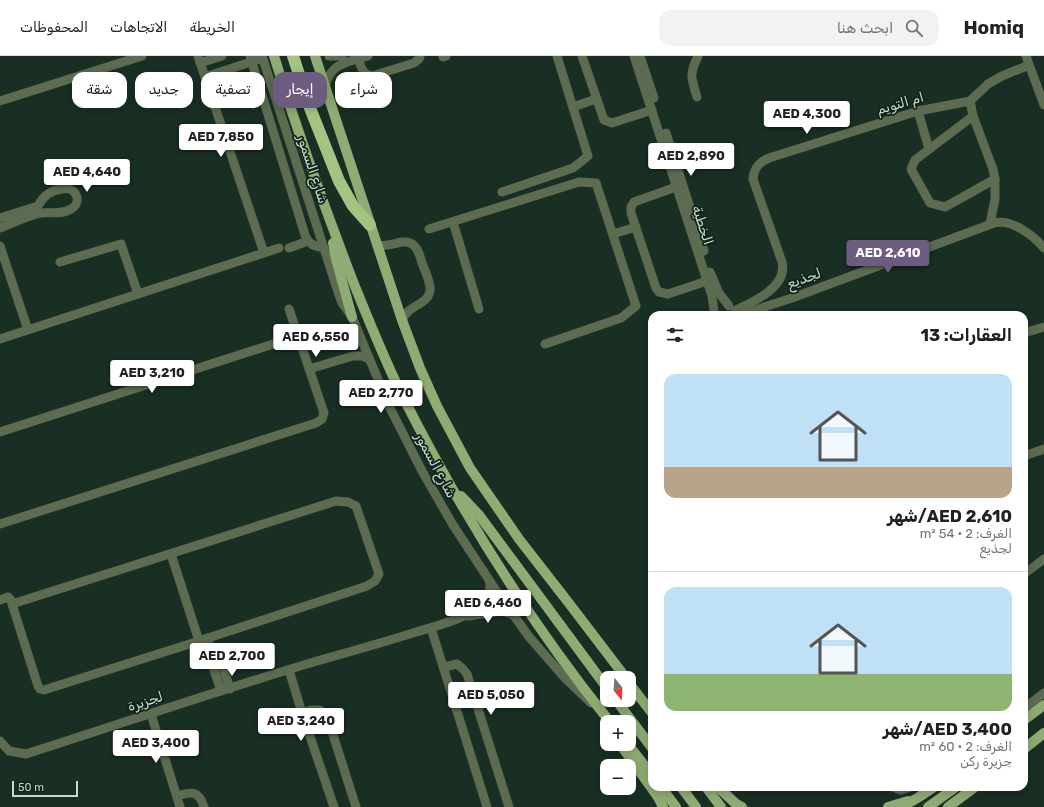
<!DOCTYPE html>
<html lang="ar">
<head>
<meta charset="utf-8">
<style>
  :root { --surface:#fff; --page:#f2f2f2; --text:#202124; --muted:#757577; --line:#e0e0e0; --accent:#6c5c7f }
  body { margin:0; font-family:Rubik,"Noto Sans Arabic",sans-serif; background:var(--page); color:var(--text); direction:rtl; height:100vh; display:flex; flex-direction:column; font-size:15px; white-space:nowrap }
  * { box-sizing:border-box; margin:0 }
  p { font-size:13px; color:var(--muted) }
  .icon { flex:none; width:22px; height:22px; fill:none; stroke:currentColor; stroke-width:2; stroke-linecap:round; stroke-linejoin:round }
  .map { position:relative; flex:1; overflow:hidden; direction:ltr }
  .side { position:absolute; left:648px; top:255px; width:380px; height:480px; display:flex; flex-direction:column; background:var(--surface); border-radius:12px; box-shadow:0 2px 10px #0003; direction:rtl }
  .side>* { flex:none }
  .hud { position:absolute; left:12px; top:16px; width:380px; height:36px; direction:rtl; display:flex; gap:8px }
  .needle { width:26px; rotate:162deg }
  .buttons { position:absolute; left:600px; top:615px; display:grid; gap:8px }
  .buttons a { display:grid; place-items:center; width:36px; height:36px; border-radius:8px; background:var(--surface); box-shadow:0 2px 10px #0003; font-size:20px }
  .scale { position:absolute; left:12px; bottom:10px; width:66px; box-sizing:border-box; padding-left:4px; border:2px solid #cad7cf; border-top:0; font-size:11px; line-height:14px; white-space:nowrap; color:#cad7cf; -webkit-text-stroke:3px #0f251a; paint-order:stroke }
  .price { position:absolute; translate:-50% -34px; padding:0 9px; border-radius:4px; background:#fff; color:#222; font-size:13px; line-height:26px; filter:drop-shadow(0 1px 2px #0008) }
  .price::after { content:''; position:absolute; left:50%; top:24px; width:12px; height:9px; margin-left:-6px; background:inherit; clip-path:polygon(0 0,100% 0,50% 100%) }
  .price.current { background:var(--accent); color:#fff }
  ul { padding:0; list-style:none }
  li { display:grid; align-content:center; gap:8px; height:212px; padding:0 16px }
  li+li { border-top:1px solid var(--line) }
  li span { display:grid; place-items:center; height:124px; border-radius:12px; color:#555 }
  li>.icon { margin-inline-start:auto }
  span .icon { width:72px; height:72px; fill:#fffc; stroke-width:1 }
  li b { font-size:17px }
  h2 { display:flex; justify-content:space-between; align-items:center; height:48px; padding:0 16px; font-size:17px }
  .pill { padding:0 14px; border-radius:12px; background:var(--surface); box-shadow:0 2px 10px #0003; font-size:14px; line-height:36px }
  .pill.current { background:var(--accent); color:#fff }
  header { display:flex; align-items:center; gap:24px; box-sizing:border-box; height:56px; padding:0 20px; background:var(--surface); border-bottom:1px solid var(--line) }
  header strong { font-size:19px }
  nav { display:flex; gap:22px; margin-inline-start:auto; font-size:14px }
  .search { width:280px; height:36px; background:var(--page); display:flex; align-items:center; gap:10px; box-sizing:border-box; padding:0 14px; border-radius:12px; color:var(--muted); font-size:15px }
  .map>svg:first-child { display:block }
  .lines { fill:none; stroke-linecap:round; stroke-linejoin:round }
  .minor { stroke:#5d6b50; stroke-width:9 }
  .major { stroke:#90ac74; stroke-width:10 }
  .highway { stroke:#a4c582; stroke-width:12 }
  .labels { text-anchor:middle; stroke-width:3.5; stroke-linejoin:round; paint-order:stroke }
  .street-label { font-size:14px; fill:#cad7cf; stroke:#0f251a }
</style>
</head>
<body>
<header>
<strong>Homiq</strong>
<div class="search"><svg class="icon" aria-label="search" viewBox="0 0 24 24"><circle cx="10" cy="10" r="6"/><path d="M15 15l6 6"/></svg>ابحث هنا</div>
<nav><a>الخريطة</a><a>الاتجاهات</a><a>المحفوظات</a></nav>
</header>
<div class="map">
<svg width="1044" height="751" viewBox="0 0 1044 751">
  <rect width="100%" height="100%" fill="#192f23"/>
  <g class="lines">
    <g class="minor">
      <polyline points="198,0 264,197"/>
      <path d="M250,0L305,179C309,188 314,191 323,191"/>
      <polyline points="262,0 339,239 342,247 352,261 390,352 422,415 453,469 499,539 530,582 565,622 591,647"/>
      <polyline points="329,0 342,0"/>
      <path d="M358,0C360,9 362,18 372,20L414,7L419,3L420,0"/>
      <polyline points="582,0 604,64 612,67 652,54"/>
      <polyline points="634,0 712,240 714,255"/>
      <polyline points="640,0 654,42"/>
      <polyline points="1026,0 1044,49"/>
      <polyline points="443,1 446,0"/>
      <polyline points="200,7 222,0"/>
      <polyline points="205,21 257,4"/>
      <path d="M325,32C329,7 348,6 368,0"/>
      <path d="M697,41C691,21 689,19 698,0"/>
      <polyline points="0,45 142,0"/>
      <polyline points="970,45 973,60 993,113 995,123 995,143 990,168"/>
      <polyline points="573,51 596,43"/>
      <polyline points="918,55 929,93"/>
      <polyline points="973,60 915,104 911,113 930,147 945,151 995,123"/>
      <polyline points="666,77 704,195"/>
      <polyline points="676,131 634,146 631,151 631,157 656,232 659,236 668,238 707,225"/>
      <polyline points="502,136 573,112 588,100 557,0"/>
      <path d="M0,162L38,150C43,140 51,134 62,133C76,130 83,146 71,153C61,159 51,156 41,157C32,158 10,168 0,172"/>
      <polyline points="453,166 479,253"/>
      <polyline points="429,173 579,126 596,127 636,250 621,262 545,288"/>
      <polyline points="613,178 636,171"/>
      <path d="M377,189C390,192 401,183 410,187C418,190 420,200 422,207C425,215 429,223 430,231C432,249 409,247 402,264"/>
      <polyline points="0,190 28,274"/>
      <polyline points="289,192 308,185"/>
      <polyline points="60,206 121,188 138,238"/>
      <polyline points="710,216 719,237 729,250"/>
      <path d="M736,254C753,246 788,231 782,206L753,123C754,112 759,106 769,102L918,55L970,45L988,28L1002,20L1029,9"/>
      <path d="M740,259L792,242L994,167C1012,163 1033,179 1044,192"/>
      <polyline points="1024,277 1044,271"/>
      <polyline points="0,283 279,192"/>
      <polyline points="309,313 353,300 362,300 369,303"/>
      <polyline points="0,376 298,280"/>
      <polyline points="1024,400 1044,393"/>
      <polyline points="0,468 316,367 322,363 324,357 289,253"/>
      <polyline points="171,498 199,585"/>
      <polyline points="1024,518 1044,503"/>
      <polyline points="0,544 8,541 11,544 12,548 38,630 40,633 44,634 199,585 367,530 375,525 379,518 356,450 348,446 336,445 12,548"/>
      <polyline points="468,560 502,555 514,559"/>
      <polyline points="431,572 487,751"/>
      <polyline points="207,582 212,596 211,605 221,635"/>
      <polyline points="212,596 220,602 230,633"/>
      <polyline points="444,611 457,608 463,613 467,618 509,751"/>
      <polyline points="289,614 302,657 334,751"/>
      <polyline points="1024,652 1044,637"/>
      <polyline points="302,657 311,654 320,654 328,663 356,751"/>
      <polyline points="151,658 180,751"/>
      <path d="M0,685L9,695L26,698C123,667 220,634 317,605C349,596 381,587 413,577C432,571 458,565 475,554C485,548 493,534 489,524"/>
      <polyline points="892,731 901,734 910,731"/>
      <path d="M177,740C192,735 199,735 204,751"/>
    </g>
    <g class="major">
      <path d="M274,0C298,77 325,153 354,228C369,265 384,303 402,339C460,454 529,565 610,666"/>
      <polyline points="315,0 402,264 420,312 437,350 470,412 519,483 568,546 626,622"/>
      <polyline points="333,187 336,203 352,261"/>
      <polyline points="461,440 479,459 607,632"/>
      <polyline points="629,627 652,657"/>
      <polyline points="616,644 652,692"/>
      <polyline points="1024,664 1044,649"/>
      <polyline points="620,688 658,741 663,751"/>
      <polyline points="630,691 652,719"/>
      <polyline points="1024,693 1044,677"/>
      <polyline points="661,731 676,751"/>
      <polyline points="681,731 696,751"/>
      <polyline points="706,731 721,751"/>
      <polyline points="718,731 735,747 742,751"/>
      <polyline points="888,751 908,745"/>
      <polyline points="902,751 919,741 934,731"/>
      <polyline points="928,751 956,731"/>
      <polyline points="948,751 975,731"/>
    </g>
    <polyline class="highway" points="293,0 310,52 339,125 353,150 370,169"/>
  </g>
  <g class="labels">
    <g class="street-label">
      <text transform="translate(900 47) rotate(-16)" y="5">ام التويم</text>
      <text transform="translate(313 113) rotate(72)" y="5">شارع السمور</text>
      <text transform="translate(703 169) rotate(72)" y="5">الخطية</text>
      <text transform="translate(804 222) rotate(-20)" y="5">لجذيع</text>
      <text transform="translate(436 409) rotate(62)" y="5">شارع السمور</text>
      <text transform="translate(145 645) rotate(-18)" y="5">لجزيرة</text>
    </g>
  </g>
</svg>
<div class="buttons">
<a><svg class="needle" viewBox="-14 -14 28 28"><path d="M0-13l5 13h-10z" fill="#e53935"/><path d="M0 13l5-13h-10z" fill="#757577"/></svg></a>
<a>+</a>
<a>−</a>
</div>
<div class="scale">50 m</div>
<b class="price" style="left:807px;top:79px">AED 4,300</b>
<b class="price" style="left:221px;top:102px">AED 7,850</b>
<b class="price" style="left:691px;top:121px">AED 2,890</b>
<b class="price" style="left:87px;top:137px">AED 4,640</b>
<b class="price current" style="left:888px;top:218px">AED 2,610</b>
<b class="price" style="left:316px;top:302px">AED 6,550</b>
<b class="price" style="left:152px;top:338px">AED 3,210</b>
<b class="price" style="left:381px;top:358px">AED 2,770</b>
<b class="price" style="left:488px;top:568px">AED 6,460</b>
<b class="price" style="left:232px;top:621px">AED 2,700</b>
<b class="price" style="left:491px;top:660px">AED 5,050</b>
<b class="price" style="left:301px;top:686px">AED 3,240</b>
<b class="price" style="left:156px;top:708px">AED 3,400</b>
<div class="hud">
<a class="pill">شراء</a>
<a class="pill current">إيجار</a>
<a class="pill">تصفية</a>
<a class="pill">جديد</a>
<a class="pill">شقة</a>
</div>
<section class="side">
<h2>العقارات: 13<svg class="icon" aria-label="filters" viewBox="0 0 24 24"><path d="M4 7h16M4 17h16"/><circle cx="9" cy="7" r="2"/><circle cx="15" cy="17" r="2"/></svg></h2>
<ul>
<li><span style="background:linear-gradient(#bfe0f5 75%,#b9a48a 0)"><svg class="icon" aria-label="home" viewBox="0 0 24 24"><path d="M3 11l9-7 9 7M6 9v11h12V9"/></svg></span><div><b>AED 2,610/شهر</b><p>الغرف: 2 · 54 m²</p><p>لجذيع</p></div></li>
<li><span style="background:linear-gradient(#bfe0f5 70%,#8fb573 0)"><svg class="icon" aria-label="home" viewBox="0 0 24 24"><path d="M3 11l9-7 9 7M6 9v11h12V9"/></svg></span><div><b>AED 3,400/شهر</b><p>الغرف: 2 · 60 m²</p><p>جزيرة ركن</p></div></li>
</ul>
</section>
</div>
</body>
</html>
